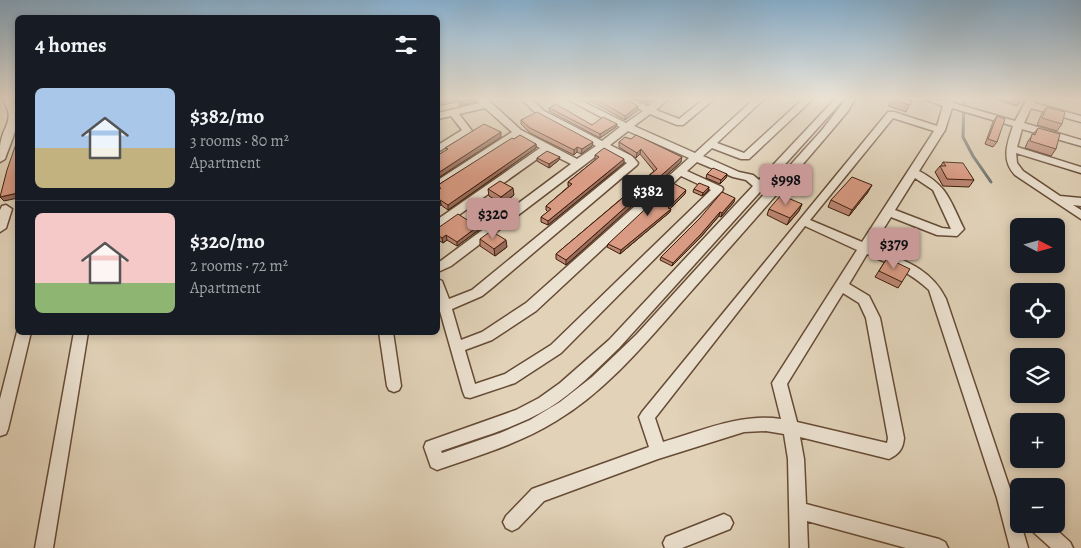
<!DOCTYPE html>
<html lang="en">
<head>
<meta charset="utf-8">
<style>
  :root { --surface:#171b24; --page:#20242c; --text:#f1f3f6; --muted:#9ea1a6; --line:#363941; --accent:#c59692 }
  body { margin:0; font-family:Alegreya,serif; background:var(--page); color:var(--text); height:100vh; display:flex; flex-direction:column; font-size:19px; white-space:nowrap }
  * { box-sizing:border-box; margin:0 }
  p { font-size:16px; color:var(--muted) }
  .icon { flex:none; width:28px; height:28px; fill:none; stroke:currentColor; stroke-width:2; stroke-linecap:round; stroke-linejoin:round }
  .map { position:relative; flex:1; overflow:hidden }
  .sheet { position:absolute; left:15px; top:15px; width:425px; height:320px; display:flex; flex-direction:column; background:var(--surface); border-radius:8px; box-shadow:0 2px 8px #0003 }
  .sheet>* { flex:none }
  .needle { width:32px; rotate:96deg }
  .buttons { position:absolute; left:1010px; top:218px; display:grid; gap:10px }
  .buttons a { display:grid; place-items:center; width:55px; height:55px; border-radius:8px; background:var(--surface); box-shadow:0 2px 8px #0003; font-size:25px }
  .price { position:absolute; translate:-50% -42px; padding:0 11px; border-radius:5px; background:var(--accent); color:#111; font-size:16px; line-height:32px; filter:drop-shadow(0 1px 2px #0008) }
  .price::after { content:''; position:absolute; left:50%; top:30px; width:15px; height:11px; margin-left:-8px; background:inherit; clip-path:polygon(0 0,100% 0,50% 100%) }
  .price.active { background:#222; color:#fff }
  ul { padding:0; list-style:none }
  li { display:flex; align-items:center; gap:15px; height:125px; padding:0 20px }
  li+li { border-top:1px solid var(--line) }
  li span { display:grid; place-items:center; flex:none; width:140px; height:100px; border-radius:8px; color:#555 }
  li>.icon { margin-inline-start:auto }
  span .icon { width:60px; height:60px; fill:#fffc; stroke-width:1 }
  li b { font-size:21px }
  h2 { display:flex; justify-content:space-between; align-items:center; height:60px; padding:0 20px; font-size:21px }
  .map>svg:first-child { display:block }
  .lines { fill:none; stroke-linecap:round; stroke-linejoin:round }
  .stream { stroke:#747974; stroke-width:3 }
  .minor-casing { stroke:#664b36; stroke-width:3 }
  .minor { fill:#ece2d1; fill-rule:evenodd }
  .wall { fill:#bb8572; stroke:#3d1e0a }
  .shaded-wall { fill:#986c5c; stroke:#3d1e0a }
  .building { fill:#d99b84; stroke:#3d1e0a }
</style>
</head>
<body>
<div class="map">
<svg width="1081" height="548" viewBox="0 0 1081 548">
  <rect width="100%" height="100%" fill="#e1d2b8"/>
  <filter id="stains"><feTurbulence type="fractalNoise" baseFrequency=".004" numOctaves="4"/><feColorMatrix values="0 0 0 0 .2 0 0 0 0 .09 0 0 0 0 .02 0 0 0 .5 -.17"/></filter>
  <radialGradient id="worn" r=".72"><stop offset=".6" stop-color="#630" stop-opacity="0"/><stop offset="1" stop-color="#630" stop-opacity=".3"/></radialGradient>
  <g class="lines">
    <polyline class="stream" points="964,99 963,137 973,156 991,182"/>
    <g class="minor-casing">
      <g id="minor">
        <path d="M3,99H12C24,119 12,138 5,159L0,162C0,157 0,151 0,146C3,124 16,122 3,99Z"/>
        <path d="M477,99H487L521,130L577,159L596,146L538,115L521,99H531L544,111L602,141L620,127L567,99H578L626,123L643,111L619,99H631L648,106L658,99H668L656,110L679,119L704,99H714L683,125H677L650,114L634,126L695,153L754,99H764L717,143L744,153L803,99H813L749,159H741L712,148L703,156L739,172L753,175L759,180L835,99H844L619,348C597,369 575,392 549,408C516,428 477,438 441,451L442,453L500,433L530,420L560,402L592,377L636,335L719,244L822,130L846,99H855L848,111C798,171 746,229 694,288C652,335 611,388 556,421C519,444 477,456 437,470L431,467L424,447L426,442L516,410L539,398L560,383L609,340L753,186L746,180L733,177L697,162L687,171L722,187L723,189L722,191L561,353L515,383L470,398L465,397L463,392L438,304V279L442,281L449,299L472,290L627,163L604,150L451,266L438,272V263L571,164L547,152L442,227L438,228V219L540,148L518,136L442,187L438,188V180L512,132L485,108L459,114L472,131L438,152V145L462,130L451,116L438,119V113L480,103ZM628,131L689,158L526,303L482,332L461,340L452,309L482,296L492,288L637,165L638,163L632,156L610,145ZM681,176L711,190L551,345L505,374L475,384L465,350L492,340L536,311Z"/>
        <path d="M925,99L945,101L954,99L953,103L1015,121L1027,99H1036L1034,103L1081,116V122L1031,108L1024,123L1081,140V146L1022,129L1017,147L1081,167V173L1016,153L1017,163L1023,171L1060,196L1081,198V206L1073,205L1081,210V219L1015,175C1001,160 1007,144 1013,126L952,108L945,130L919,171C948,186 950,201 964,229L957,236L937,235L891,217L872,247C903,260 931,268 946,299L1013,498L1019,516V524H1021L1028,548H1010L997,498L929,290C911,273 890,264 867,254L849,284L869,296L880,318L904,438C903,449 899,454 889,459L800,437L804,459L806,504L939,539L945,542L948,548H906L807,521L808,548H790L788,459L784,434L766,431L744,432L658,459L544,501L518,528L512,531L506,528L503,522L506,516L532,489L649,447L639,417L642,412L888,112H894L937,126L943,106ZM893,118L934,131L862,242L810,220ZM915,178L933,190L951,229L942,228L895,210ZM805,226L857,250L772,383L781,419C741,413 701,431 663,442L655,418ZM843,293L859,303L866,318L888,438L887,443L797,422L787,384Z"/>
        <polygon points="6,205 12,209 6,228 0,232 0,210 2,206"/>
        <polygon points="17,332 31,332 8,429 6,434 0,436 0,399"/>
        <polygon points="74,332 88,332 53,548 35,548"/>
        <polygon points="379,332 393,332 401,386 399,390 394,392 389,390 387,386"/>
        <polygon points="724,514 730,517 733,523 730,529 682,548 665,548 663,543 666,537"/>
        <polygon points="1028,524 1050,524 1070,542 1073,548 1051,548 1031,530"/>
      </g>
    </g>
    <use href="#minor" class="minor"/>
  </g>
  <g class="wall">
    <polygon points="587,99 625,99 638,110 625,120"/>
    <polygon points="636,99 652,99 647,103"/>
    <polygon points="892,99 912,99 906,112 888,106"/>
    <polygon points="994,99 1022,99 1017,106"/>
    <polygon points="1047,107 1062,124 1057,131 1037,125 1042,113"/>
    <polygon points="549,108 592,125 617,124 616,127 600,138 549,111"/>
    <polygon points="997,116 997,142 993,147 985,144 993,122"/>
    <polygon points="521,120 592,146 581,154 577,152 574,155 530,133 521,124"/>
    <polygon points="1038,128 1056,149 1051,156 1025,148 1028,141"/>
    <polygon points="514,139 536,144 536,148 448,210 441,205 438,185"/>
    <polygon points="619,142 681,162 566,265 556,259 556,254 654,171 640,154 636,158 619,147"/>
    <polygon points="595,155 624,163 548,225 541,222 541,217 548,212 546,210 546,206 569,186 568,186 568,182 595,160"/>
    <polygon points="560,157 559,160 549,168 537,161 537,158"/>
    <polygon points="943,162 974,180 969,187 943,186 935,172 940,166 941,166"/>
    <polygon points="707,174 727,174 726,178 720,184 706,178"/>
    <polygon points="709,187 708,191 702,196 693,192 694,189"/>
    <polygon points="488,189 514,195 502,204 489,196"/>
    <polygon points="868,192 849,216 828,207 831,200"/>
    <polygon points="685,194 670,208 670,212 620,254 607,247 608,244"/>
    <polygon points="734,202 721,217 719,216 700,238 672,266 660,260 661,257"/>
    <polygon points="802,204 799,211 787,225 767,215 769,209"/>
    <polygon points="502,213 457,246 447,240 443,243 438,240 438,228"/>
    <polygon points="480,239 507,247 495,256 480,246"/>
    <polygon points="887,258 902,282 898,288 875,277"/>
  </g>
  <g class="shaded-wall">
    <polygon points="452,99 456,99 457,102 438,106 438,102"/>
    <polygon points="471,99 477,99 477,102 459,106 459,102"/>
    <polygon points="647,99 652,99 647,103"/>
    <polygon points="638,106 638,110 625,120 625,116"/>
    <polygon points="617,124 616,127 600,138 600,134"/>
    <polygon points="501,132 501,137 438,178 438,173"/>
    <polygon points="593,142 592,146 581,154 582,149"/>
    <polygon points="536,144 536,148 448,210 448,205"/>
    <polygon points="577,147 577,152 574,155 574,150"/>
    <polygon points="641,149 640,154 636,158 637,153"/>
    <polygon points="560,157 559,160 549,168 549,164"/>
    <polygon points="682,157 681,162 566,265 566,260"/>
    <polygon points="624,159 624,163 548,225 548,221"/>
    <polygon points="727,174 726,178 720,184 721,180"/>
    <polygon points="872,185 868,192 849,216 852,210"/>
    <polygon points="709,187 708,191 702,196 703,193"/>
    <polygon points="513,188 514,195 502,204 501,197"/>
    <polygon points="686,190 685,194 668,211 668,208"/>
    <polygon points="18,193 18,198 4,201 0,197"/>
    <polygon points="735,198 734,202 721,217 722,213"/>
    <polygon points="440,200 441,205 438,207 438,202"/>
    <polygon points="802,204 799,211 787,225 790,218"/>
    <polygon points="502,208 502,213 457,246 457,242"/>
    <polygon points="671,209 670,212 620,254 621,250"/>
    <polygon points="720,212 719,216 700,238 672,266 673,263"/>
    <polygon points="446,235 447,240 443,243 442,238"/>
    <polygon points="506,240 507,247 495,256 494,249"/>
  </g>
  <g class="building">
    <polygon points="438,99 452,99 438,102"/>
    <polygon points="457,99 471,99 459,102"/>
    <polygon points="596,99 625,99 638,106 625,116"/>
    <polygon points="892,99 912,99 910,105 891,100"/>
    <polygon points="556,104 592,125 603,117 617,124 600,134 549,108"/>
    <polygon points="1047,107 1065,112 1062,124 1042,118"/>
    <polygon points="537,112 593,142 582,149 577,147 574,150 530,128 521,120"/>
    <polygon points="997,116 1005,119 997,142 988,139"/>
    <polygon points="484,124 501,132 438,173 438,155 448,149 445,148"/>
    <polygon points="1038,128 1060,134 1056,149 1030,141 1032,134 1035,135"/>
    <polygon points="520,135 536,144 448,205 440,200 438,202 438,190 441,188 438,189 438,185 512,138 514,139"/>
    <polygon points="636,135 682,157 566,260 556,254 657,169 641,149 637,153 619,142 625,137 631,139"/>
    <polygon points="18,138 18,193 0,197 7,170"/>
    <polygon points="604,148 624,159 548,221 541,217 551,209 546,206 572,184 568,182 599,157 595,155"/>
    <polygon points="547,151 560,157 549,164 537,158"/>
    <polygon points="943,162 963,163 974,180 947,179 940,166 946,166"/>
    <polygon points="713,168 727,174 721,180 707,174"/>
    <polygon points="852,177 872,185 852,210 831,200"/>
    <polygon points="500,181 513,188 501,197 488,189"/>
    <polygon points="673,183 686,190 668,208 671,209 621,250 608,244"/>
    <polygon points="699,183 709,187 703,193 694,189"/>
    <polygon points="722,192 735,198 722,213 720,212 701,234 673,263 661,257 700,218"/>
    <polygon points="781,195 802,204 790,218 769,209"/>
    <polygon points="495,204 502,208 457,242 446,235 442,238 438,235 438,228 458,214 469,221"/>
    <polygon points="491,231 506,240 494,249 480,239"/>
    <polygon points="887,258 910,269 902,282 879,271"/>
  </g>
  <linearGradient id="sky" x2="0" y2="1"><stop stop-color="#88b4d6"/><stop offset="0.56" stop-color="#f2ebdf"/><stop offset="1" stop-color="#f2ebdf" stop-opacity="0"/></linearGradient>
  <rect width="1081" height="176" fill="url(#sky)"/>
  <rect width="100%" height="100%" filter="url(#stains)"/>
  <rect width="100%" height="100%" fill="url(#worn)"/>
</svg>
<div class="buttons">
<a><svg class="needle" viewBox="-14 -14 28 28"><path d="M0-13l5 13h-10z" fill="#e53935"/><path d="M0 13l5-13h-10z" fill="#9ea1a6"/></svg></a>
<a><svg class="icon" aria-label="locate" viewBox="0 0 24 24"><circle cx="12" cy="12" r="6"/><path d="M12 2v4M12 18v4M2 12h4M18 12h4"/></svg></a>
<a><svg class="icon" aria-label="layers" viewBox="0 0 24 24"><path d="M12 4l9 5-9 5-9-5zM3 14l9 5 9-5"/></svg></a>
<a>+</a>
<a>−</a>
</div>
<b class="price" style="left:786px;top:206px">$998</b>
<b class="price active" style="left:648px;top:217px">$382</b>
<b class="price" style="left:493px;top:240px">$320</b>
<b class="price" style="left:894px;top:270px">$379</b>
<section class="sheet">
<h2>4 homes<svg class="icon" aria-label="filters" viewBox="0 0 24 24"><path d="M4 7h16M4 17h16"/><circle cx="9" cy="7" r="2"/><circle cx="15" cy="17" r="2"/></svg></h2>
<ul>
<li><span style="background:linear-gradient(#a9c7e8 60%,#c2b280 0)"><svg class="icon" aria-label="home" viewBox="0 0 24 24"><path d="M3 11l9-7 9 7M6 9v11h12V9"/></svg></span><div><b>$382/mo</b><p>3 rooms · 80 m²</p><p>Apartment</p></div></li>
<li><span style="background:linear-gradient(#f6c9c9 70%,#8fb573 0)"><svg class="icon" aria-label="home" viewBox="0 0 24 24"><path d="M3 11l9-7 9 7M6 9v11h12V9"/></svg></span><div><b>$320/mo</b><p>2 rooms · 72 m²</p><p>Apartment</p></div></li>
</ul>
</section>
</div>
</body>
</html>
